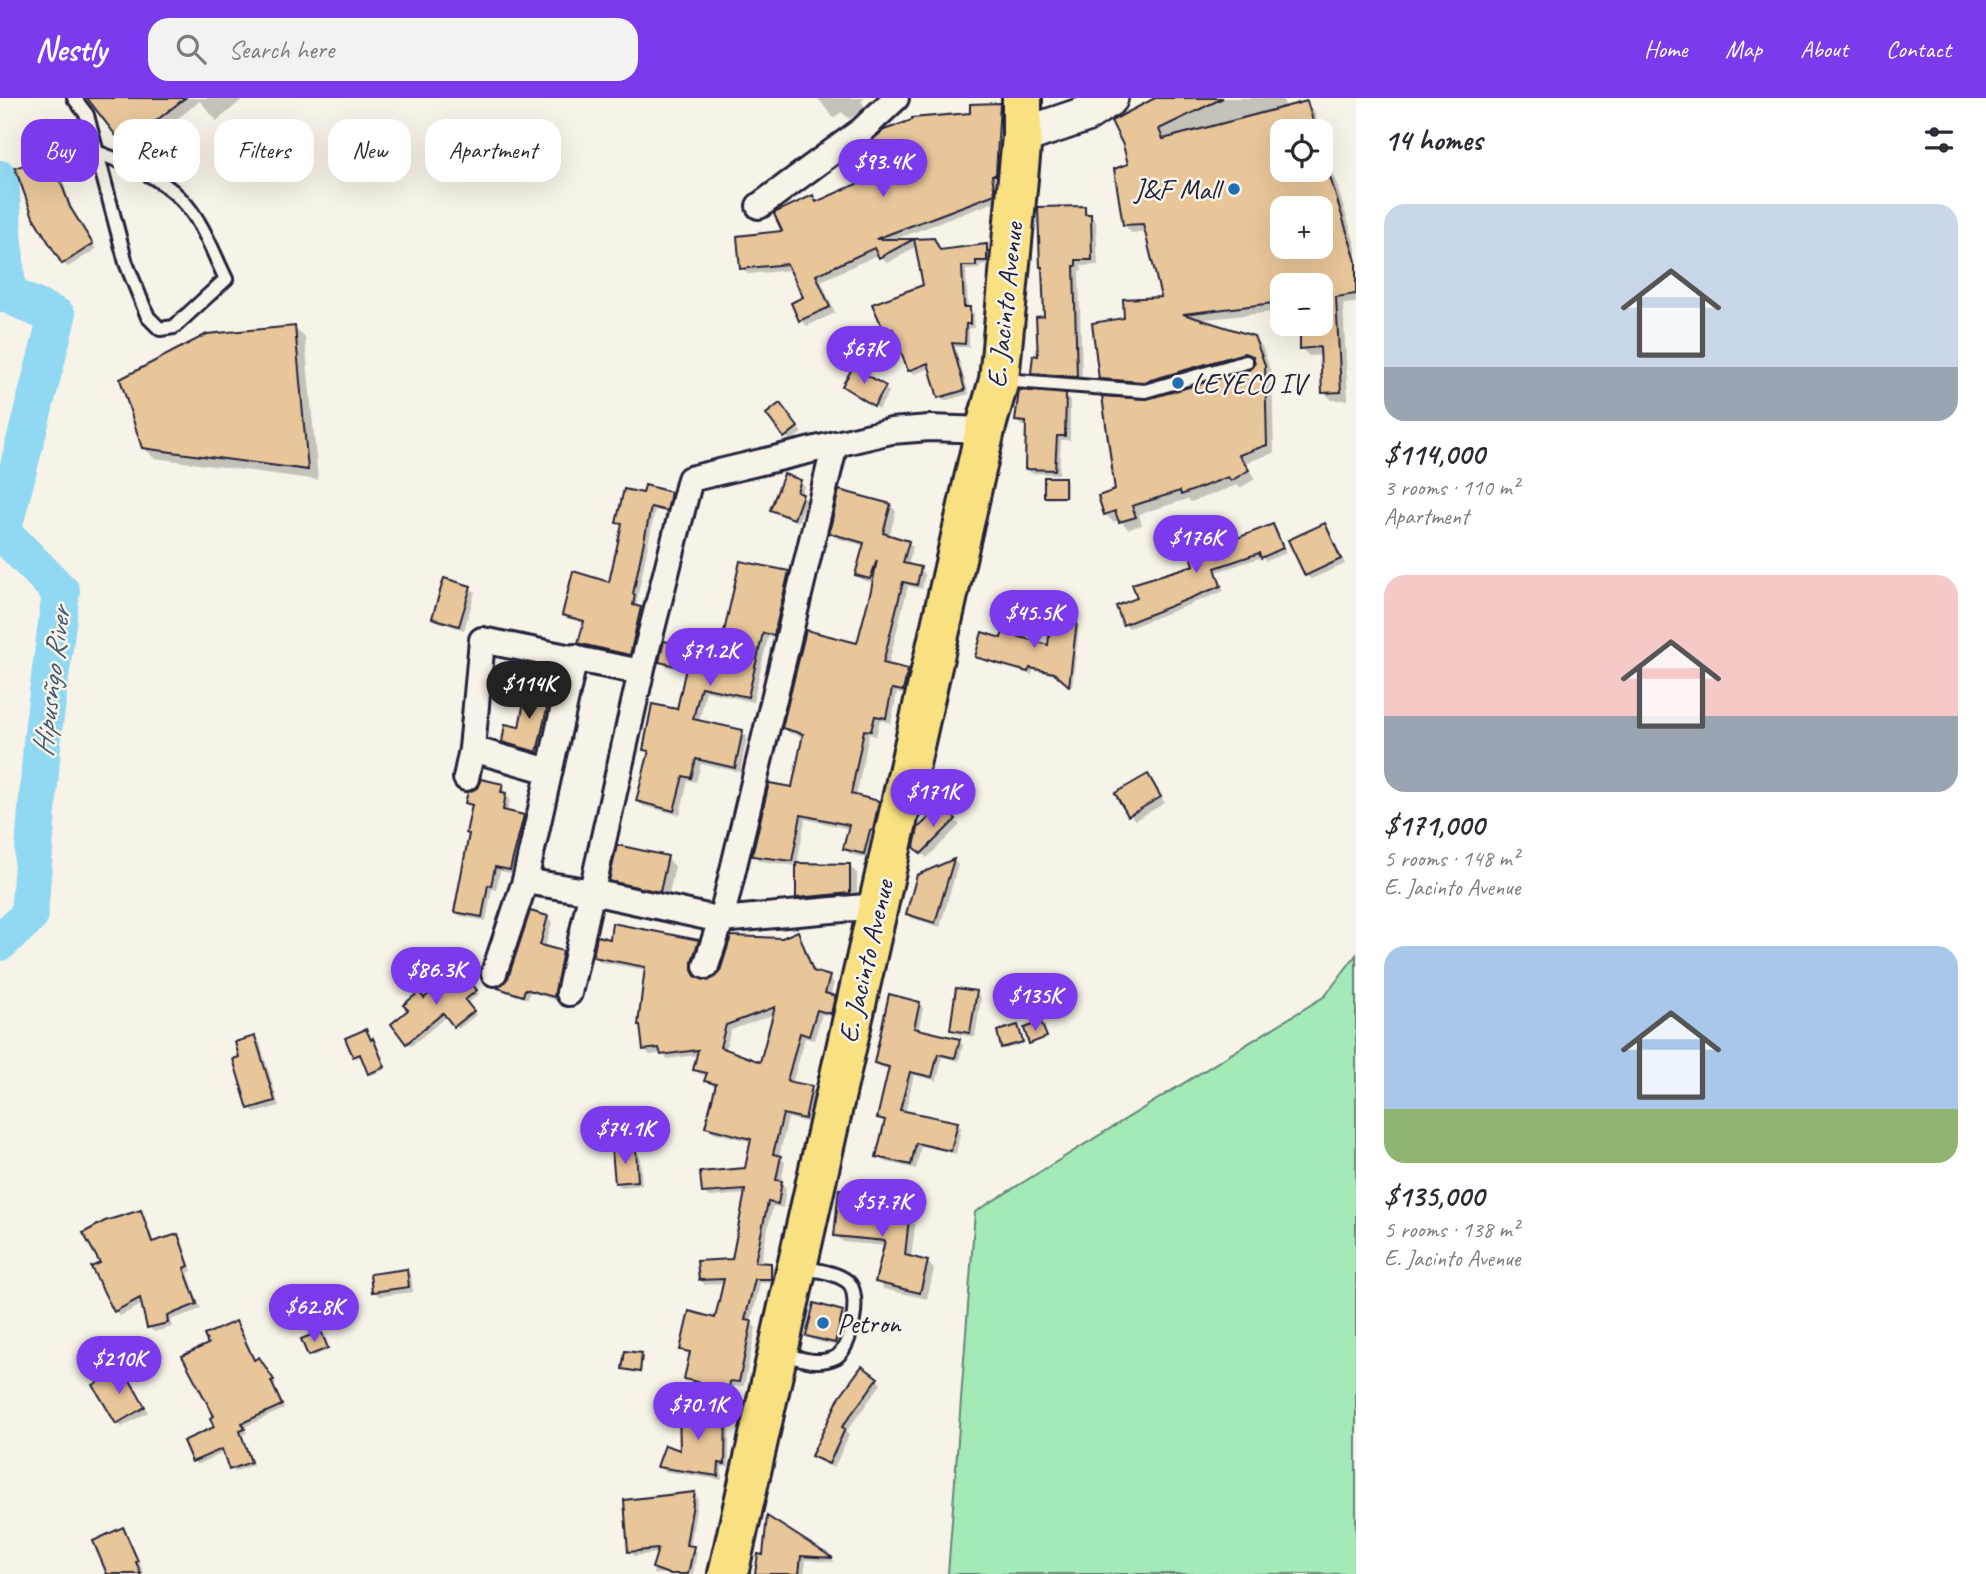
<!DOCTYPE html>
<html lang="en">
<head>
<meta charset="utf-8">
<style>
  :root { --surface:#fff; --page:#f2f2f3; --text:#2b2b33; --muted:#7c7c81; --accent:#7c3aed }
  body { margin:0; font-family:Caveat,sans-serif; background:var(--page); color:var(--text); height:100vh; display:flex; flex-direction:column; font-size:26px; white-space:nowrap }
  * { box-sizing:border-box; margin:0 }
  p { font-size:23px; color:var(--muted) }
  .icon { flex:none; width:38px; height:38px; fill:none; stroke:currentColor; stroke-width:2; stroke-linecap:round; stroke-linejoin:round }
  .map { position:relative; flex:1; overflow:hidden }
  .details { display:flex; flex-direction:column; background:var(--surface); width:630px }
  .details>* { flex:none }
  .hud { position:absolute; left:21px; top:21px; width:665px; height:63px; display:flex; gap:14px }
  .buttons { position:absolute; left:1270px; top:21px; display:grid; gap:14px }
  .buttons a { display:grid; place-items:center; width:63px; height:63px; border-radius:14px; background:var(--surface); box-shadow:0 7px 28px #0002; font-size:35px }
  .price { position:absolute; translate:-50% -60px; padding:0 16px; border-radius:24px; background:var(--accent); color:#fff; font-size:23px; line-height:46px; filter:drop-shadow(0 2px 4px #0008) }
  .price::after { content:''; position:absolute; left:50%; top:42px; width:21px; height:16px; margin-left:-10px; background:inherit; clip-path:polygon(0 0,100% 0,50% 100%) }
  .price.selected { background:#222; color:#fff }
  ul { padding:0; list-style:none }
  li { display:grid; align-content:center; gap:14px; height:371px; padding:0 28px }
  li span { display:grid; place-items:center; height:217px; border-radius:21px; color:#555 }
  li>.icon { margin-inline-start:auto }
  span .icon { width:126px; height:126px; fill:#fffc; stroke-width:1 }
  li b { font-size:30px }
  h2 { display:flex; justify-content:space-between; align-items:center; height:84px; padding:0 28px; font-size:30px }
  .pill { padding:0 24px; border-radius:21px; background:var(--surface); box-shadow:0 7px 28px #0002; font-size:24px; line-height:63px }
  .pill.selected { background:var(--accent); color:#fff }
  header { display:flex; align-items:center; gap:42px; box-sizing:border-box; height:98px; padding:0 35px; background:var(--accent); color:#fff }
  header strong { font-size:33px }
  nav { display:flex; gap:38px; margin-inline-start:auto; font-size:24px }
  .search { width:490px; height:63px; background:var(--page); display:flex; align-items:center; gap:18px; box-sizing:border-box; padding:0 24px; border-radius:21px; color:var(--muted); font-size:26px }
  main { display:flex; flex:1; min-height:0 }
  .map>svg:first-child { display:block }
  .green { fill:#a4eab6; stroke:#638678; stroke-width:2 }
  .shadow { fill:#0003; fill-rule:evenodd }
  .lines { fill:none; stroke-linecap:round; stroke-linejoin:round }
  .river { stroke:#91d8f2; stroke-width:38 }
  .building { fill:#e9c69a; stroke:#22223b; stroke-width:2; fill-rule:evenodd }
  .lane-casing { stroke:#22223b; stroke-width:18 }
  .street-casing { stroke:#22223b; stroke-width:30 }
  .secondary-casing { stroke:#22223b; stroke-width:40 }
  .primary-casing { stroke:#22223b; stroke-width:44 }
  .lane { stroke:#f7f3e8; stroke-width:12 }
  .street { stroke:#f7f3e8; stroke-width:24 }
  .secondary { stroke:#f7f3e8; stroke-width:35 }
  .primary { stroke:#f9e181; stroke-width:38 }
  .poi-dot { fill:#1f6fb2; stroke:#f7f3e8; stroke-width:2.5 }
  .labels { text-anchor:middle; stroke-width:5; stroke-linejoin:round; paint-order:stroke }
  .poi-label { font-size:28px; fill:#22223b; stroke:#f7f3e8; text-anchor:start }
  .street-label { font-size:28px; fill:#22223b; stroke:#f7f3e8 }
  .water-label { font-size:30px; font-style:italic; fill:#435972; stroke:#f7f3e8 }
</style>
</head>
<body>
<header>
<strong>Nestly</strong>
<div class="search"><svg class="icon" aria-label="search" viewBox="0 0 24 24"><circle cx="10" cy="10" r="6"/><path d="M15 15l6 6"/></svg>Search here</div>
<nav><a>Home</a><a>Map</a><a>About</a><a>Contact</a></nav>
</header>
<main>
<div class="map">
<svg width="1356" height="1476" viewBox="0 0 1356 1476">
  <rect width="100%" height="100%" fill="#f7f3e8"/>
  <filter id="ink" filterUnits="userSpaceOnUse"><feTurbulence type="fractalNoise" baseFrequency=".0143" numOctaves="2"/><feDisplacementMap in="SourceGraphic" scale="14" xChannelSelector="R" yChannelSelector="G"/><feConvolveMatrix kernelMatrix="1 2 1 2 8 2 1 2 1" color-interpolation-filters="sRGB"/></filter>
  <g filter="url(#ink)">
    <polygon class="green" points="1356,857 1356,1476 948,1476 975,1114 1325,898"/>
    <g class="shadow">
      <polygon points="90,0 244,0 217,23 200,3 133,55"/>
      <polygon points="818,0 865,0 861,3 866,10 849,21 842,14 833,20"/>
      <path d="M1156,0H1282L1286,10L1306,5L1314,13L1320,33H1283V72H1321V36L1356,149V205L1343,206L1348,302H1332L1324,294L1322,257L1309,258L1301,250L1300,226H1321V187H1283V213L1198,222L1253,240L1262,248L1272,277L1274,355L1245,365L1255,381L1240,390L1237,387L1191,404L1188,401L1139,416L1142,427L1128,431L1120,422L1113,424L1105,416L1117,393L1148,303L1249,274L1257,266L1253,263L1153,291L1109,288L1101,280L1126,222L1163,201L1146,133L1132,135L1124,127L1130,68ZM1283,110H1321V149H1283Z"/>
      <polygon points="999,7 1005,12 1002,82 997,83 1000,102 893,142 913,142 917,146 933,142 941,154 986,148 991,152 990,167 980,167 980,171 966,172 968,210 974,215 974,230 969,230 969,249 955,249 969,296 944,303 940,299 931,270 914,276 909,272 896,235 890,237 886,232 925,188 917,148 887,165 879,156 821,183 835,215 807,228 801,222 805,200 792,172 748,176 742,170 784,134 812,99 818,105 872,81 972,17"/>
      <polygon points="51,59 56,64 74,116 96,151 68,169 63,165"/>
      <polygon points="1084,110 1096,124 1098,167 1081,168 1082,173 1079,173 1082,284 1039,281 1032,275 1040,259 1046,220"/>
      <polygon points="295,230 305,240 318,382 154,360 143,349"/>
      <polygon points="844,288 885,290 889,294 879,311"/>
      <polygon points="1065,297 1070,302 1070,342 1061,342 1059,376 1031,375 1026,370 1028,328 1022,328 1017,323"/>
      <polygon points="784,312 802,335 790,343 786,338"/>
      <polygon points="1065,381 1067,383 1067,400 1047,401 1046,399"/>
      <polygon points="800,384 804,388 801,397 807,402 798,424 777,415 772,411"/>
      <polygon points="841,394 891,408 896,413 889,439 908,444 913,449 908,468 920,471 925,476 922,491 908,488 888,568 907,572 912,578 908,598 897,595 891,625 880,622 876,638 869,636 856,699 878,704 884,710 869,761 850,756 845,751 850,731 805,721 797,767 849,768 857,775 857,803 806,807 798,800 798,768 759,763 754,757 794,691 805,639 789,635 784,630 859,547 874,485 863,482 857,477 865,448 836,440 831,434"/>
      <polygon points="671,395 675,399 671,416 655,412 637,501 637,509 645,514 634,560 585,549 580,544 585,525 568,521 564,516 610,486 623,429 618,424"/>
      <polygon points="1324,427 1329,432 1345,466 1311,481 1306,477"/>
      <polygon points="1273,428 1277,432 1286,455 1266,463 1262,459 1217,474 1224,493 1129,530 1124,526 1139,501 1196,468"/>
      <polygon points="788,475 793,480 779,541 768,539 753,604 706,593 699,624 742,633 747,639 740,674 701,666 696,684 688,682 680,717 643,708 638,702 650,656 645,651 679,613 687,573 666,568 661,563 720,558"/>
      <polygon points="470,490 475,494 464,532 439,524 434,519"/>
      <polygon points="1076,525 1079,528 1072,589 1059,578 1033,572 1032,577 981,562 977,558 1002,542 1049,549"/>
      <polygon points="550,595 555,600 541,658 508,648 503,643 521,631"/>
      <polygon points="1148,679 1165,705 1135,722 1130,717"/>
      <polygon points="502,688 510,702 507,715 524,719 528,723 514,776 500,773 496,792 492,791 486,823 460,818 455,813 471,738 468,735 473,710 467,704 478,692"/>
      <polygon points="942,709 960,727 927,760 916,749"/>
      <polygon points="667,760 675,768 668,800 619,790 611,782"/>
      <polygon points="954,763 958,767 940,829 912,820 907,815 919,778"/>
      <polygon points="547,819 552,824 545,850 562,855 567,859 558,903 530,894 528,901 505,894 501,890 510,881"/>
      <path d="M797,836L802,841L816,876L829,880L834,885L830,898L840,904L836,920L822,916L814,942L805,940L792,986L811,990L816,995L810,1025L788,1020L779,1059L785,1064L781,1085L786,1090L783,1110L773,1108L760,1166H770L775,1171V1185H760L751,1224L756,1230L744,1288H735L734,1295L691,1285L686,1280L691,1258L681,1251L717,1222L725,1185L705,1187L700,1182L733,1162L746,1096L709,1099L704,1094L747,1071L752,1044L712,1034L707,1028L717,989L706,982L708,978L700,976L695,971L699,957L667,961L662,955L650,957L645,951L640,927L647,872L600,864L595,858L611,843H698L703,848L696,869V878L709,884L782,841ZM775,916L762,966L725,953L731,932Z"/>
      <polygon points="463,876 479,896 467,906 476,917 458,931 447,918 411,948 407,944 424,902"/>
      <polygon points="976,895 981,900 975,939 956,936 951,931"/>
      <polygon points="919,905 923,910 918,933 959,943 963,947 959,963 942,959 937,983 914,977 905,1015 957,1025 961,1030 956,1056 921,1048 916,1071 883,1063 878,1058 886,1024 879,1019 890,972 881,969 876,965"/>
      <polygon points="1017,929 1023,946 1005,951 1003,949"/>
      <polygon points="255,940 260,945 279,1008 255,1015 250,1010 241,960"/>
      <polygon points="371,944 375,944 386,971 372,977 362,957 357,960 355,958"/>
      <polygon points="635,1053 640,1058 642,1087 621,1089 616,1084"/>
      <polygon points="857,1095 864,1101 863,1107 909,1112 916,1119 911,1161 927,1164 934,1171 927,1201 884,1191 877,1184 885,1148 843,1144 836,1137"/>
      <polygon points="140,1114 145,1119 154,1145 177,1138 182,1143 192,1173 188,1175 201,1211 170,1222 172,1229 154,1234 149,1229 143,1206 120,1218 115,1213 102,1165"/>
      <polygon points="406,1173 411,1177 413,1194 379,1198 374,1193"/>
      <polygon points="842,1215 847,1220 840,1249 813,1242 808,1237"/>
      <polygon points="236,1225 255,1264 262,1265 276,1286 274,1287 284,1311 244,1329 247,1335 242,1337 253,1367 234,1374 225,1354 197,1367 194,1363 216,1330 210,1247"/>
      <polygon points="321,1235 329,1252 311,1259 309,1257"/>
      <polygon points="641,1257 643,1259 641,1275 624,1270"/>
      <polygon points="122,1272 148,1314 122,1329 117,1325"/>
      <polygon points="877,1281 881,1286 846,1334 849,1337 834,1370 818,1363 814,1358"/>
      <polygon points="725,1311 729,1316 729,1369 722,1369 722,1382 663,1373 659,1369 682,1355"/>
      <polygon points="694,1396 698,1400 690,1449 697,1454 693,1476 653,1476 659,1455 634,1458 630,1453"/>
      <polygon points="769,1421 832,1461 835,1464 806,1462 804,1476 757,1476 765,1459"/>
      <polygon points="123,1431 127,1436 144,1476 109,1476"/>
    </g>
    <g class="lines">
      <polyline class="river" points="0,81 7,196 57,219 2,434 61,494 43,634 29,818 0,844"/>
    </g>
    <g class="building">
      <polygon points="87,0 185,0 124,48"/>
      <path d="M1155,0H1223L1159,31L1163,41L1307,3L1316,33H1283V72H1321V64L1325,63L1356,163V196L1336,199L1341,294L1322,295L1320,249L1300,251V226H1321V187H1283V204L1183,216L1254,238L1265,267L1267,347L1239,357L1249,372L1231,383L1228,379L1181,397L1180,393L1132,408L1136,419L1119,424L1115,413L1104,417L1098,398L1115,392L1102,298L1147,301L1248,272L1255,265L1253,258L1244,255L1144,284L1099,281L1092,225L1124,220L1123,201L1161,199L1143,126L1123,127L1114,71L1128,66L1123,47L1111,23ZM1283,110H1321V149H1283Z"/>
      <polygon points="1000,5 996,77 992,77 995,96 876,141 914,141 879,160 874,150 816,177 830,209 799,223 791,205 803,199 787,166 740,171 737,138 782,133 774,116 776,114 813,97 816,104 870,80 859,53 884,32 912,22 912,20 970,15 970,6"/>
      <polygon points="51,57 70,109 93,146 62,166 33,119 15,70"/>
      <polygon points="1085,108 1085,116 1091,116 1092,162 1076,162 1076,168 1074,168 1077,279 1031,275 1033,257 1038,258 1036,219 1044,218 1042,169 1040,169 1038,109"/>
      <polygon points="934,140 940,152 987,146 987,163 976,163 976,168 962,168 964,209 970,209 970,226 966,226 965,246 952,245 965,292 938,300 928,265 908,273 893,231 884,233 872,206 923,187 914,141"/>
      <polygon points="295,228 308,372 142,350 120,281 207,236"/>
      <polygon points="853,269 886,288 874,308 842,288"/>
      <polygon points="1019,292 1066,296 1065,338 1057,338 1055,372 1025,371 1026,324 1015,323"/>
      <polygon points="780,305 798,329 784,340 766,316"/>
      <polygon points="784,376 801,382 797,394 803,396 794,421 770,412"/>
      <rect x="1044" y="379" width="21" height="20"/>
      <polygon points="645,387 671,394 667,413 651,409 633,496 635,497 633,507 641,509 630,557 581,546 578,545 584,523 562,517 573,473 609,484 622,426 616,425 624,391 643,395"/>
      <polygon points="839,392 891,406 883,435 909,443 903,465 921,469 917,487 903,484 883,565 908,571 903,593 892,591 886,620 875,618 871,633 864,632 851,696 879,703 873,732 870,732 864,756 843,751 849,727 801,717 792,763 752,758 769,685 792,689 803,636 782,630 806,532 857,545 871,492 877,462 870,481 855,477 864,445 829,435"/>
      <polygon points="1325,425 1341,461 1305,478 1288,442"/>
      <polygon points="1273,426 1283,450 1261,460 1259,455 1215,470 1221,488 1123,527 1116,508 1137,500 1132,486 1194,467 1191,458"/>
      <polygon points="740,463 789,473 774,537 763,535 748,599 701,589 693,621 743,632 735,670 696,661 691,680 683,678 674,713 636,703 649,653 643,652 652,606 677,611 686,570 659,564 664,543 719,556"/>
      <polygon points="444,480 471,488 459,528 432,520"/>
      <polygon points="1051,520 1077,523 1069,588 1054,575 1030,570 1028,574 975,559 982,534 1001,540 1003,534 1048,547"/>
      <polygon points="527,589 551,593 537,654 502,644 505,626 519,629"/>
      <polygon points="1148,676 1161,699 1128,718 1115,695"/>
      <polygon points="481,681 503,686 501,694 506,695 503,712 524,717 510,772 495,769 491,788 488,787 482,819 454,814 469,736 466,735 472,707 465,705 468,694 477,690"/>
      <polygon points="942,707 956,721 921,756 914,749 918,730"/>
      <polygon points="617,747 668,758 660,794 609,783"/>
      <polygon points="954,761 935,825 906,816 917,777"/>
      <polygon points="796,765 850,766 850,795 796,800"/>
      <polygon points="530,813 548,818 540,847 563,853 554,899 525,891 523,898 498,890 508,880"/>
      <path d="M612,825L699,842L692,863V872L695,878L708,883L715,879L720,873L731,838L782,840L798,833L813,873L830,878L825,895L835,898L831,916L817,912L809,938L800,935L787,983L812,988L805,1021L783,1016L773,1056L781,1058L776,1082L782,1083L778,1106L768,1104L755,1164L771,1165V1181H755L745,1222L752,1223L739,1284L730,1283L729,1291L684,1281L690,1254L680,1252L689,1213L715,1220L724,1181L699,1182L697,1163L732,1161L744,1099L745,1092L702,1095L700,1074L745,1070L751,1041L705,1029L716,986L704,983L707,975L693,972L698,952L661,957L659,950L643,952L640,927H638L645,869L593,859L597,838L610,841ZM775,909L760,964L720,949L726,927Z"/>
      <polygon points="460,871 477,892 465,902 474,913 454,929 443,915 406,946 391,926 408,912 403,907 419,894 424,900"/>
      <polygon points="956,890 977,893 970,935 950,932"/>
      <polygon points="889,896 920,904 914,930 960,941 955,960 938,956 932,979 910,974 900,1012 958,1024 951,1053 916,1045 911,1067 876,1059 885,1022 877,1020 889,969 874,965"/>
      <polygon points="1041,924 1047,939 1029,946 1024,930"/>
      <polygon points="1018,927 1023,944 1001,950 997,933"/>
      <polygon points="366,931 371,942 373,940 385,969 368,976 360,956 353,959 345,940"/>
      <polygon points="255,938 275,1003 248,1011 233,961 239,959 235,944"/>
      <polygon points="636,1051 638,1083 615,1085 612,1052"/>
      <polygon points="839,1091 858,1093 856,1105 910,1111 905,1157 928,1163 920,1195 875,1184 885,1143 834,1138"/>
      <polygon points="141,1112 152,1144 178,1136 189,1168 184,1170 197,1206 167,1218 168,1225 147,1230 140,1200 114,1214 91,1169 100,1165 83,1135 105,1123"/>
      <polygon points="407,1171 409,1189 372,1194 370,1176"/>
      <polygon points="814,1205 843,1213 835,1245 806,1238"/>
      <polygon points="236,1223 254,1262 259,1259 274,1282 271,1283 282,1307 242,1325 245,1331 240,1333 251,1364 229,1372 222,1351 192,1364 183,1343 214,1329 210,1320 214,1318 182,1258 208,1246 204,1237"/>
      <polygon points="321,1233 328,1250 308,1258 301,1241"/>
      <polygon points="625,1253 642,1255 640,1274 622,1271"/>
      <polygon points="862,1268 878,1280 842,1329 845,1331 829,1366 811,1358 840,1298"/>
      <polygon points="123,1270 145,1309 116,1326 93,1287"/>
      <polygon points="726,1310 725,1366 719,1365 718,1378 657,1369 665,1347 680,1352 679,1311"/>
      <polygon points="695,1394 686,1447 694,1448 688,1476 669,1476 652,1470 658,1451 628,1454 624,1402"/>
      <polygon points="767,1418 833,1460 801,1458 799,1476 755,1476 758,1456 763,1457"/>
      <polygon points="123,1429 138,1463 136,1464 141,1476 107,1476 93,1443"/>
    </g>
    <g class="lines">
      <g class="lane-casing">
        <g id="lane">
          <path d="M74,0L87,17L126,165L148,219L160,231L174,229L226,181C213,155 202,122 181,101C158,77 126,65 96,54"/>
          <polyline points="1003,282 1145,293 1246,264"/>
          <path d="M782,1256C800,1260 818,1268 836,1259C851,1251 862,1196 848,1184C836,1174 814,1172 800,1169"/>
        </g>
      </g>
      <g class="street-casing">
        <g id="street">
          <polyline points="759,108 862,32 896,0"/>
          <polyline points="472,651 549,673"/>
          <polyline points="466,680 472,651 482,542 641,574"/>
          <polyline points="525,783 592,794 721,822 877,808"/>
          <polyline points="706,868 721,822 835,346"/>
          <polyline points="494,875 525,783 575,559"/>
          <polyline points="569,895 641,574 690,381 891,333 930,330 985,332"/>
        </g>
      </g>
      <g class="secondary-casing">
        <polyline id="secondary" points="1022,38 1084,17 1110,0"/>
      </g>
      <g class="primary-casing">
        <polyline id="primary" points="728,1476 985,332 999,282 1022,38 1022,0"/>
      </g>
      <use href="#lane" class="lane"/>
      <use href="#street" class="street"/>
      <use href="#secondary" class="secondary"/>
      <use href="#primary" class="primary"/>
    </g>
  </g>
  <g class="poi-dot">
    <circle cx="1234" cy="91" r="7"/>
    <circle cx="1178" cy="285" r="7"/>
    <circle cx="823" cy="1225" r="7"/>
  </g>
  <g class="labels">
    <g class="poi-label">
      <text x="1220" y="101" text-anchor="end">J&amp;F Mall</text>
      <text x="1192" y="295">LEYECO IV</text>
      <text x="837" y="1235">Petron</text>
    </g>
    <g class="street-label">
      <text transform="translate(1004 207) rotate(-84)" y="10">E. Jacinto Avenue</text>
      <text transform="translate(865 863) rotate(-77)" y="10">E. Jacinto Avenue</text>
    </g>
    <g class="water-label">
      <text transform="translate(51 584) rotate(-83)" y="10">Hipusñgo River</text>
    </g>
  </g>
</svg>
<div class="buttons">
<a><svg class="icon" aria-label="locate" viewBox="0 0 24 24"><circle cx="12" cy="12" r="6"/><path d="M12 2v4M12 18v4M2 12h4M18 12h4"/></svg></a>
<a>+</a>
<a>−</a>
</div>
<b class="price" style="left:883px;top:101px">$93.4K</b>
<b class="price" style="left:864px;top:288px">$67K</b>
<b class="price" style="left:1196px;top:477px">$176K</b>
<b class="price" style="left:1034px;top:552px">$45.5K</b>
<b class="price" style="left:710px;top:590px">$71.2K</b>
<b class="price selected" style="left:529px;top:623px">$114K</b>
<b class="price" style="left:933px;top:731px">$171K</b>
<b class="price" style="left:436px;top:909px">$86.3K</b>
<b class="price" style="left:1035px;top:935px">$135K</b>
<b class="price" style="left:625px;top:1068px">$74.1K</b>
<b class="price" style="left:882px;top:1141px">$57.7K</b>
<b class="price" style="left:314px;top:1246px">$62.8K</b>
<b class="price" style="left:119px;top:1298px">$210K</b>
<b class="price" style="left:698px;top:1344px">$70.1K</b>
<div class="hud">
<a class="pill selected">Buy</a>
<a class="pill">Rent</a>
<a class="pill">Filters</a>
<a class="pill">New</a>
<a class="pill">Apartment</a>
</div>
</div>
<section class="details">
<h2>14 homes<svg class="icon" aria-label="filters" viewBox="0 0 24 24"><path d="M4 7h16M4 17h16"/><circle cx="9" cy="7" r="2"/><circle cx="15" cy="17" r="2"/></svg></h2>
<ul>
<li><span style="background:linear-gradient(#c9d6e8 75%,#9aa5b1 0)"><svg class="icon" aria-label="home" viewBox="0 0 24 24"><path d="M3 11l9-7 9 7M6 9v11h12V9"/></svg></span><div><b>$114,000</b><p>3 rooms · 110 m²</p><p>Apartment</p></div></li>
<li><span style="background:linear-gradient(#f6c9c9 65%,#9aa5b1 0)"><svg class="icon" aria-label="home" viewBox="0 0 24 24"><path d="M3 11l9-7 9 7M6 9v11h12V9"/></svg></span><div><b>$171,000</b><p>5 rooms · 148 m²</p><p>E. Jacinto Avenue</p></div></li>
<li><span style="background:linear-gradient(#a9c7e8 75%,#8fb573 0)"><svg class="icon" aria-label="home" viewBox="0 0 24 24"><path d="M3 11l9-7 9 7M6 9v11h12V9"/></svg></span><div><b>$135,000</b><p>5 rooms · 138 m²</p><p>E. Jacinto Avenue</p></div></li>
</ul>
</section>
</main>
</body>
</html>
